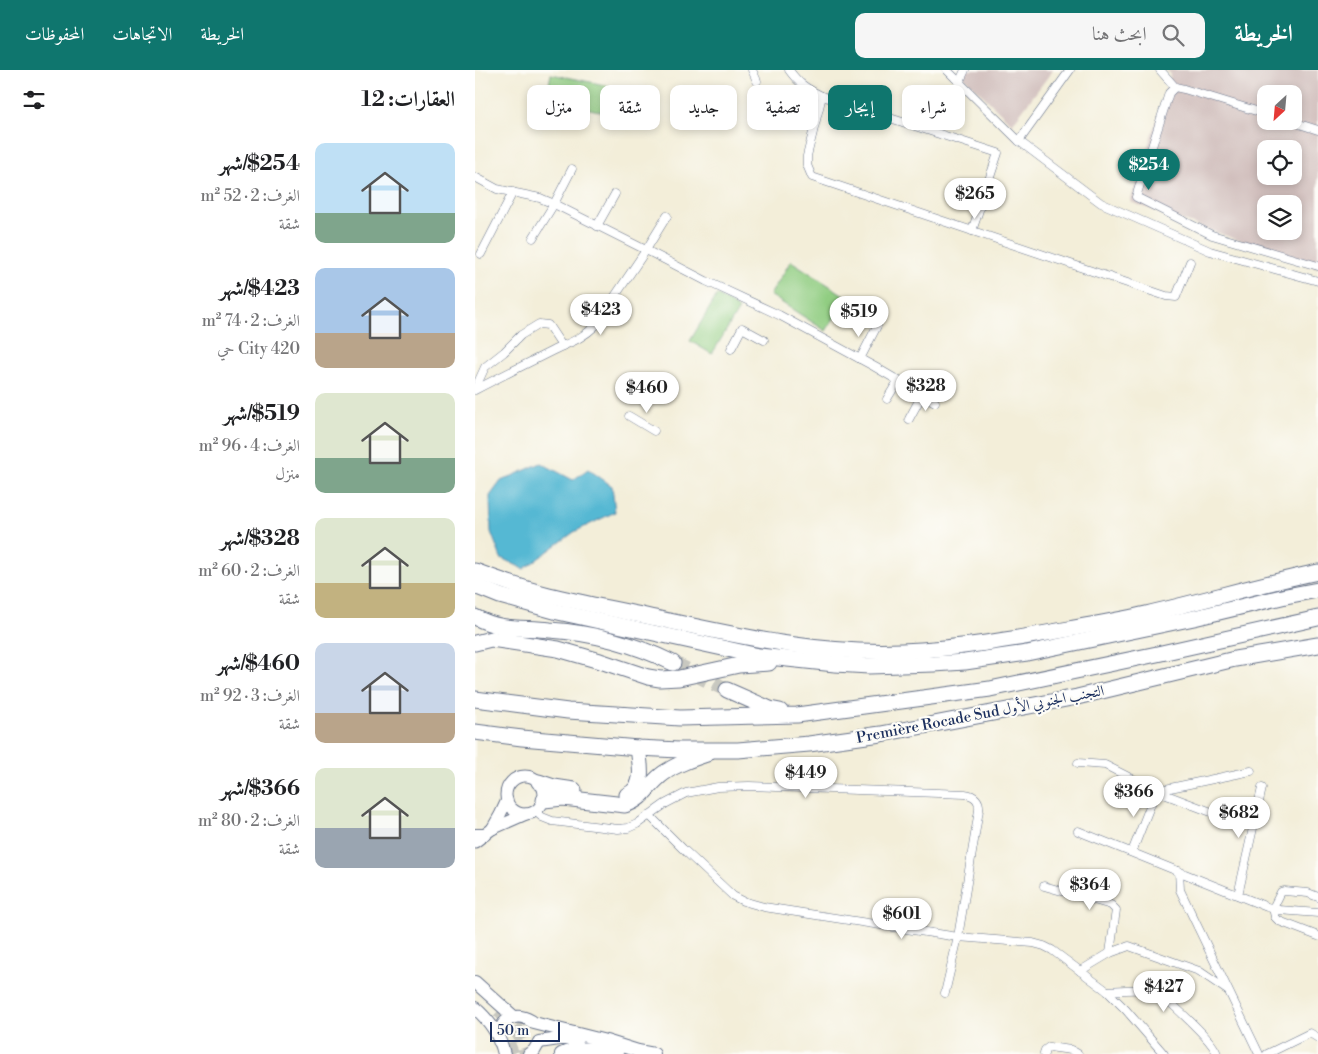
<!DOCTYPE html>
<html lang="ar">
<head>
<meta charset="utf-8">
<style>
  :root { --surface:#fff; --page:#f6f6f6; --text:#202124; --muted:#757577; --accent:#0f766e }
  body { margin:0; font-family:"Libre Bodoni",Amiri,serif; background:var(--page); color:var(--text); direction:rtl; height:100vh; display:flex; flex-direction:column; font-size:19px; white-space:nowrap }
  * { box-sizing:border-box; margin:0 }
  p { font-size:16px; color:var(--muted) }
  .icon { flex:none; width:28px; height:28px; fill:none; stroke:currentColor; stroke-width:2; stroke-linecap:round; stroke-linejoin:round }
  .map { position:relative; flex:1; overflow:hidden; direction:ltr }
  .drawer { display:flex; flex-direction:column; background:var(--surface); width:475px }
  .drawer>* { flex:none }
  .guide { position:absolute; left:15px; top:15px; width:475px; height:45px; direction:rtl; display:flex; gap:10px }
  .needle { width:32px; rotate:206deg }
  .buttons { position:absolute; left:782px; top:15px; display:grid; gap:10px }
  .buttons a { display:grid; place-items:center; width:45px; height:45px; border-radius:10px; background:var(--surface); box-shadow:0 2px 8px #0003; font-size:25px }
  .scale { position:absolute; left:15px; bottom:12px; width:70px; box-sizing:border-box; padding-left:5px; border:2px solid #1b2f5e; border-top:0; font-size:14px; line-height:18px; white-space:nowrap; color:#1b2f5e; -webkit-text-stroke:4px #fdfcf7; paint-order:stroke }
  .price { position:absolute; translate:-50% -42px; padding:0 11px; border-radius:18px; background:#fff; color:#222; font-size:16px; line-height:32px; filter:drop-shadow(0 1px 2px #0008) }
  .price::after { content:''; position:absolute; left:50%; top:30px; width:15px; height:11px; margin-left:-8px; background:inherit; clip-path:polygon(0 0,100% 0,50% 100%) }
  .price.on { background:var(--accent); color:#fff }
  ul { padding:0; list-style:none }
  li { display:flex; align-items:center; gap:15px; height:125px; padding:0 20px }
  li span { display:grid; place-items:center; flex:none; width:140px; height:100px; border-radius:10px; color:#555 }
  li>.icon { margin-inline-start:auto }
  span .icon { width:60px; height:60px; fill:#fffc; stroke-width:1 }
  li b { font-size:21px }
  h2 { display:flex; justify-content:space-between; align-items:center; height:60px; padding:0 20px; font-size:21px }
  .tag { padding:0 18px; border-radius:10px; background:var(--surface); box-shadow:0 2px 8px #0003; font-size:18px; line-height:45px }
  .tag.on { background:var(--accent); color:#fff }
  header { display:flex; align-items:center; gap:30px; box-sizing:border-box; height:70px; padding:0 25px; background:var(--accent); color:#fff }
  header strong { font-size:24px }
  nav { display:flex; gap:28px; margin-inline-start:auto; font-size:18px }
  .search { width:350px; height:45px; background:var(--page); display:flex; align-items:center; gap:12px; box-sizing:border-box; padding:0 18px; border-radius:10px; color:var(--muted); font-size:19px }
  main { display:flex; flex:1; min-height:0 }
  .map>svg:first-child { display:block }
  .industrial { fill:#d1bfbd; fill-rule:evenodd }
  .green { fill:#91cd82; stroke:#567e70 }
  .water { fill:#54b8d3; stroke:#387498 }
  .lines { fill:none; stroke-linecap:round; stroke-linejoin:round }
  .highway-tunnel { stroke:#c8c8c0; stroke-width:15; stroke-dasharray:15 8; stroke-linecap:butt }
  .street-casing { stroke:#677289; stroke-width:9 }
  .secondary-casing { stroke:#677289; stroke-width:13 }
  .primary-casing { stroke:#677289; stroke-width:14 }
  .highway-casing { stroke:#677289; stroke-width:17 }
  .street { stroke:#fff; stroke-width:8 }
  .secondary { stroke:#fff; stroke-width:11 }
  .primary { stroke:#fff; stroke-width:12 }
  .highway { stroke:#fff; stroke-width:15 }
  .labels { text-anchor:middle; stroke-width:4.5; stroke-linejoin:round; paint-order:stroke }
  .street-label { font-size:15px; fill:#1b2f5e; stroke:#fdfcf7 }
</style>
</head>
<body>
<header>
<strong>الخريطة</strong>
<div class="search"><svg class="icon" aria-label="search" viewBox="0 0 24 24"><circle cx="10" cy="10" r="6"/><path d="M15 15l6 6"/></svg>ابحث هنا</div>
<nav><a>الخريطة</a><a>الاتجاهات</a><a>المحفوظات</a></nav>
</header>
<main>
<div class="map">
<svg width="843" height="984" viewBox="0 0 843 984">
  <rect width="100%" height="100%" fill="#fdfcf7"/>
  <filter id="ink" filterUnits="userSpaceOnUse"><feTurbulence type="fractalNoise" baseFrequency=".02" numOctaves="2"/><feDisplacementMap in="SourceGraphic" scale="10" xChannelSelector="R" yChannelSelector="G"/><feConvolveMatrix kernelMatrix="1 2 1 2 8 2 1 2 1" color-interpolation-filters="sRGB"/></filter>
  <filter id="wash" filterUnits="userSpaceOnUse"><feTurbulence type="fractalNoise" baseFrequency=".0096" numOctaves="4" result="noise"/><feDisplacementMap in="SourceGraphic" scale="20" xChannelSelector="R" yChannelSelector="G"/><feGaussianBlur stdDeviation="1.12" result="paint"/><feColorMatrix in="noise" values="0 0 0 0 0 0 0 0 0 0 0 0 0 0 0 0 0 1.4 0 .05"/><feComposite in="paint" operator="in"/></filter>
  <g filter="url(#wash)">
    <rect width="100%" height="100%" fill="#f3eed9"/>
    <g class="industrial">
      <polygon points="482,0 578,0 537,54"/>
      <path d="M691,0H843V198L655,132L696,4ZM791,24H819V51H791ZM791,79H819V106H791ZM791,134H819V161H791Z"/>
    </g>
    <g class="green">
      <polygon points="76,4 135,16 129,42 71,30"/>
      <polygon points="316,191 372,227 351,261 295,225"/>
      <polygon points="242,225 264,239 237,284 215,271"/>
    </g>
    <polygon class="water" points="66,393 98,410 113,399 137,416 140,442 99,462 49,499 26,488 16,462 15,426 26,411"/>
  </g>
  <g filter="url(#ink)">
    <g class="lines">
      <g class="highway-tunnel">
        <polyline points="198,593 252,620"/>
        <path d="M24,940C40,955 46,963 52,984"/>
        <polyline points="21,953 26,959 37,984"/>
      </g>
      <g class="street-casing">
        <g id="street">
          <polyline points="277,0 282,11"/>
          <path d="M314,0C324,14 332,19 347,26L523,83L497,161"/>
          <polyline points="472,0 544,71 626,133 735,181 843,211"/>
          <polyline points="685,0 700,17"/>
          <polyline points="485,11 490,0"/>
          <polyline points="347,26 332,86 332,95 337,107 691,226 701,227 715,192"/>
          <polyline points="791,44 709,19 700,17 694,23 661,127 737,165 843,196"/>
          <polyline points="815,51 843,60"/>
          <polyline points="544,71 595,0"/>
          <polyline points="0,107 22,119 65,128 79,134 171,180 231,211 304,245 400,297 460,332"/>
          <polyline points="122,156 140,124"/>
          <polyline points="58,168 79,134 97,99"/>
          <polyline points="6,184 38,122"/>
          <polyline points="256,279 267,258 289,270"/>
          <polyline points="385,289 402,256"/>
          <polyline points="0,319 10,297 29,282 46,265 64,254 73,255 87,276"/>
          <path d="M0,320C25,307 51,294 77,281C93,273 107,269 120,256L171,180L192,146"/>
          <polyline points="412,329 423,311"/>
          <polyline points="154,346 179,361"/>
          <polyline points="434,349 447,325"/>
          <polyline points="603,693 630,695 681,721 776,701"/>
          <path d="M60,741L67,747L77,751L143,759L153,758L162,754L190,734L211,723L243,717L274,716L490,724C500,725 505,731 504,740L483,867L470,923"/>
          <polyline points="174,745 208,779 258,826 268,831 289,837 483,867 558,873 569,876 577,880 632,921 651,940 689,984"/>
          <polyline points="603,761 792,837 804,840 843,843"/>
          <polyline points="657,782 681,721 744,745"/>
          <polyline points="704,801 705,820 784,984"/>
          <polyline points="569,816 636,835 641,840 635,883"/>
          <polyline points="763,825 787,718"/>
          <polyline points="843,827 833,823 809,821 806,822 798,838 800,847 804,851 843,866"/>
          <polyline points="605,901 635,883 654,876 724,901 752,920"/>
          <path d="M632,921C652,920 670,917 688,926C701,938 738,970 742,984"/>
          <polyline points="569,984 570,980 574,977 596,980 603,984"/>
          <polyline points="792,984 835,963 843,968"/>
        </g>
      </g>
      <g class="secondary-casing">
        <g id="secondary">
          <circle cx="50" cy="725" r="19"/>
          <polyline points="17,759 25,745 32,730"/>
          <polyline points="0,772 17,759 51,744"/>
        </g>
      </g>
      <g class="primary-casing">
        <g id="primary">
          <polyline points="0,765 9,765"/>
          <polyline points="0,912 39,947"/>
          <path d="M0,938C14,950 25,966 29,984"/>
          <path d="M24,971C23,950 41,939 59,953L131,971L163,981L179,984"/>
          <polyline points="64,972 84,969 103,969"/>
          <polyline points="54,984 59,981 63,974"/>
          <path d="M86,984C104,975 123,979 143,980"/>
        </g>
      </g>
      <g class="highway-casing">
        <g id="highway">
          <path d="M0,501C24,510 49,519 74,525C106,533 139,539 171,546C256,564 340,585 427,581C483,579 539,569 594,559C620,554 645,550 671,544C728,531 785,514 843,502"/>
          <polyline points="0,516 25,526 83,542 284,586 360,594 394,596 459,594 490,592 552,583 719,548 811,526 843,520"/>
          <path d="M0,547C26,561 47,557 75,560C118,563 160,574 198,593"/>
          <polyline points="0,573 16,569 83,579 125,591 173,607 185,609 204,608 264,595 294,593"/>
          <polyline points="252,620 295,639 305,641"/>
          <polyline points="0,629 93,641 205,648 322,645 515,619 682,584 843,548"/>
          <polyline points="0,662 47,668 163,678 204,680 263,680 334,674 406,664 602,627 760,589 843,575"/>
          <polyline points="64,712 79,717 99,720"/>
          <path d="M152,725C171,717 165,695 163,678"/>
          <path d="M69,730L88,728L150,735C171,728 172,715 189,703C202,694 217,689 232,684"/>
        </g>
      </g>
      <use href="#street" class="street"/>
      <use href="#secondary" class="secondary"/>
      <use href="#primary" class="primary"/>
      <use href="#highway" class="highway"/>
    </g>
  </g>
  <g class="labels">
    <g class="street-label">
      <text transform="translate(505 644) rotate(-11)" y="5">Première Rocade Sud التجنب الجنوبي الأول</text>
    </g>
  </g>
</svg>
<div class="buttons">
<a><svg class="needle" viewBox="-14 -14 28 28"><path d="M0-13l5 13h-10z" fill="#e53935"/><path d="M0 13l5-13h-10z" fill="#757577"/></svg></a>
<a><svg class="icon" aria-label="locate" viewBox="0 0 24 24"><circle cx="12" cy="12" r="6"/><path d="M12 2v4M12 18v4M2 12h4M18 12h4"/></svg></a>
<a><svg class="icon" aria-label="layers" viewBox="0 0 24 24"><path d="M12 4l9 5-9 5-9-5zM3 14l9 5 9-5"/></svg></a>
</div>
<div class="scale">50 m</div>
<b class="price on" style="left:674px;top:121px">$254</b>
<b class="price" style="left:500px;top:150px">$265</b>
<b class="price" style="left:126px;top:266px">$423</b>
<b class="price" style="left:384px;top:268px">$519</b>
<b class="price" style="left:451px;top:342px">$328</b>
<b class="price" style="left:172px;top:344px">$460</b>
<b class="price" style="left:331px;top:729px">$449</b>
<b class="price" style="left:659px;top:748px">$366</b>
<b class="price" style="left:764px;top:769px">$682</b>
<b class="price" style="left:615px;top:841px">$364</b>
<b class="price" style="left:427px;top:870px">$601</b>
<b class="price" style="left:689px;top:943px">$427</b>
<div class="guide">
<a class="tag">شراء</a>
<a class="tag on">إيجار</a>
<a class="tag">تصفية</a>
<a class="tag">جديد</a>
<a class="tag">شقة</a>
<a class="tag">منزل</a>
</div>
</div>
<section class="drawer">
<h2>العقارات: 12<svg class="icon" aria-label="filters" viewBox="0 0 24 24"><path d="M4 7h16M4 17h16"/><circle cx="9" cy="7" r="2"/><circle cx="15" cy="17" r="2"/></svg></h2>
<ul>
<li><span style="background:linear-gradient(#bfe0f5 70%,#7fa58c 0)"><svg class="icon" aria-label="home" viewBox="0 0 24 24"><path d="M3 11l9-7 9 7M6 9v11h12V9"/></svg></span><div><b>$254/شهر</b><p>الغرف: 2 · 52 m²</p><p>شقة</p></div></li>
<li><span style="background:linear-gradient(#a9c7e8 65%,#b9a48a 0)"><svg class="icon" aria-label="home" viewBox="0 0 24 24"><path d="M3 11l9-7 9 7M6 9v11h12V9"/></svg></span><div><b>$423/شهر</b><p>الغرف: 2 · 74 m²</p><p>City 420 حي</p></div></li>
<li><span style="background:linear-gradient(#dfe7d0 65%,#7fa58c 0)"><svg class="icon" aria-label="home" viewBox="0 0 24 24"><path d="M3 11l9-7 9 7M6 9v11h12V9"/></svg></span><div><b>$519/شهر</b><p>الغرف: 4 · 96 m²</p><p>منزل</p></div></li>
<li><span style="background:linear-gradient(#dfe7d0 65%,#c2b280 0)"><svg class="icon" aria-label="home" viewBox="0 0 24 24"><path d="M3 11l9-7 9 7M6 9v11h12V9"/></svg></span><div><b>$328/شهر</b><p>الغرف: 2 · 60 m²</p><p>شقة</p></div></li>
<li><span style="background:linear-gradient(#c9d6e8 70%,#b9a48a 0)"><svg class="icon" aria-label="home" viewBox="0 0 24 24"><path d="M3 11l9-7 9 7M6 9v11h12V9"/></svg></span><div><b>$460/شهر</b><p>الغرف: 3 · 92 m²</p><p>شقة</p></div></li>
<li><span style="background:linear-gradient(#dfe7d0 60%,#9aa5b1 0)"><svg class="icon" aria-label="home" viewBox="0 0 24 24"><path d="M3 11l9-7 9 7M6 9v11h12V9"/></svg></span><div><b>$366/شهر</b><p>الغرف: 2 · 80 m²</p><p>شقة</p></div></li>
</ul>
</section>
</main>
</body>
</html>
